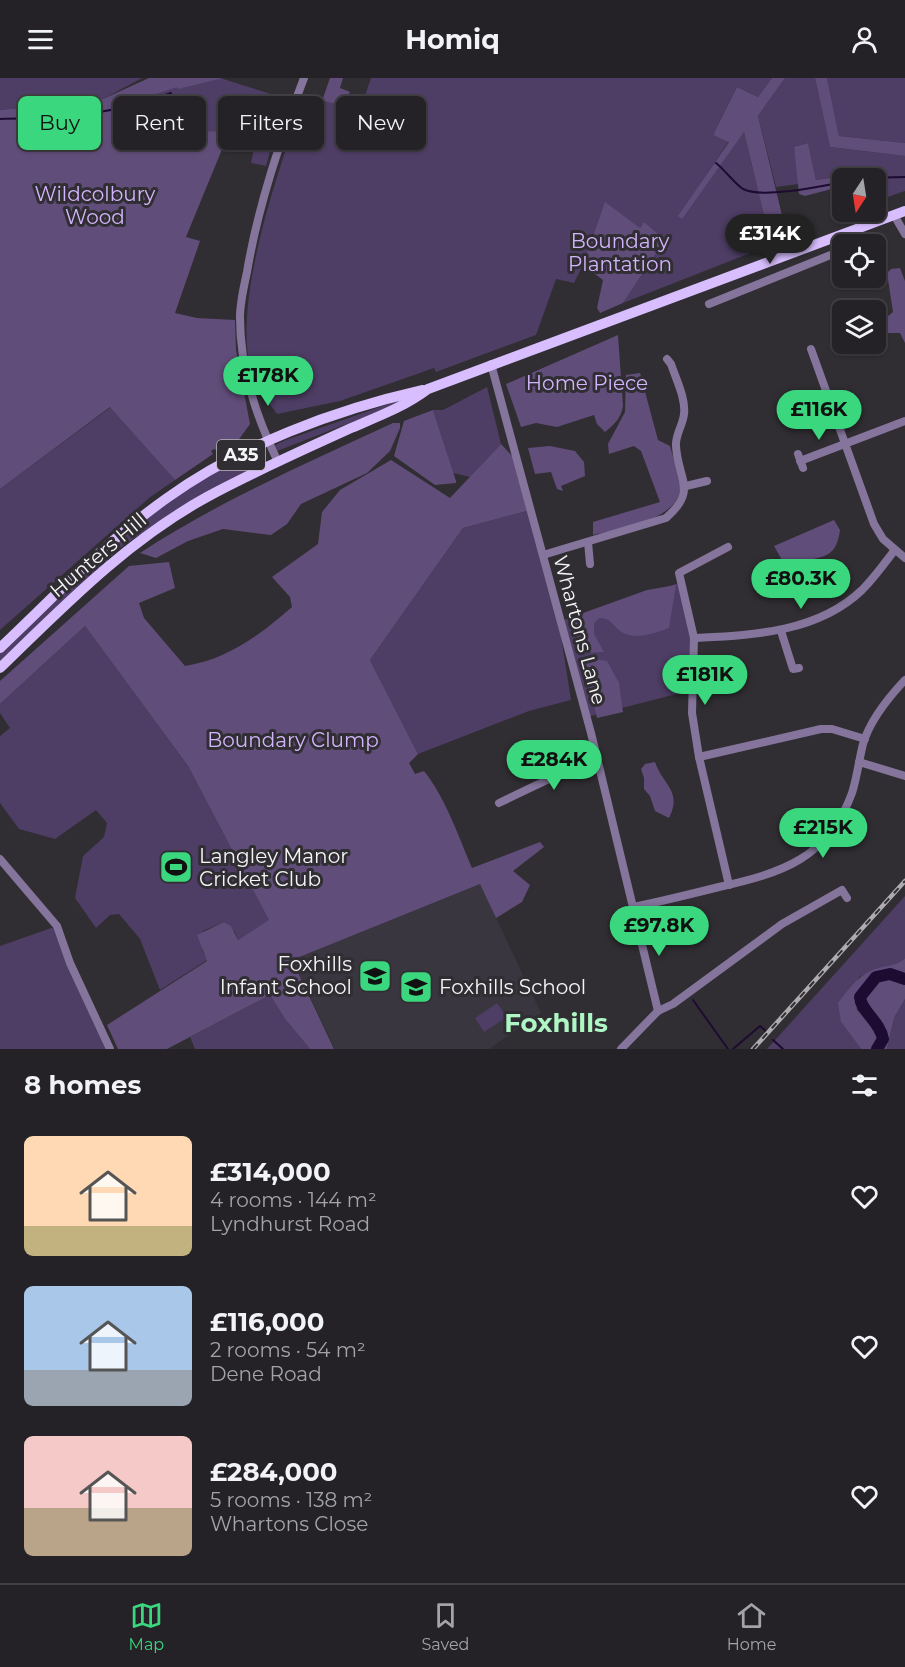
<!DOCTYPE html>
<html lang="en">
<head>
<meta charset="utf-8">
<style>
  :root { --surface:#242226; --page:#302f32; --text:#f1f3f6; --muted:#a3a4a7; --line:#413f43; --accent:#3ad77f }
  body { margin:0; font-family:Montserrat,sans-serif; background:var(--page); color:var(--text); height:100vh; display:flex; flex-direction:column; font-size:22px; white-space:nowrap }
  * { box-sizing:border-box; margin:0 }
  p { font-size:20px; color:var(--muted) }
  .icon { flex:none; width:33px; height:33px; fill:none; stroke:currentColor; stroke-width:2; stroke-linecap:round; stroke-linejoin:round }
  .map { position:relative; height:971px; overflow:hidden }
  .sheet { display:flex; flex-direction:column; background:var(--surface); flex:1 }
  .sheet>* { flex:none }
  .top-card { position:absolute; left:18px; top:18px; width:600px; height:54px; display:flex; gap:12px }
  .needle { width:39px; rotate:192deg }
  .controls { position:absolute; left:832px; top:90px; display:grid; gap:12px }
  .controls a { display:grid; place-items:center; width:54px; height:54px; border-radius:9px; background:var(--surface); box-shadow:0 2px 4px #0004,0 0 0 2px var(--line); font-size:30px }
  .price { position:absolute; translate:-50% -51px; padding:0 14px; border-radius:21px; background:var(--accent); color:#111; font-size:20px; line-height:39px; filter:drop-shadow(0 2px 3px #0008) }
  .price::after { content:''; position:absolute; left:50%; top:36px; width:18px; height:14px; margin-left:-9px; background:inherit; clip-path:polygon(0 0,100% 0,50% 100%) }
  .price.current { background:#222; color:#fff }
  ul { padding:0; list-style:none }
  li { display:flex; align-items:center; gap:18px; height:150px; padding:0 24px }
  li span { display:grid; place-items:center; flex:none; width:168px; height:120px; border-radius:9px; color:#555 }
  li>.icon { margin-inline-start:auto }
  span .icon { width:72px; height:72px; fill:#fffc; stroke-width:1 }
  li b { font-size:26px }
  h2 { display:flex; justify-content:space-between; align-items:center; height:72px; padding:0 24px; font-size:26px }
  .pill { padding:0 21px; border-radius:9px; background:var(--surface); box-shadow:0 2px 4px #0004,0 0 0 2px var(--line); font-size:21px; line-height:54px }
  .pill.current { background:var(--accent); color:#111 }
  header { display:flex; justify-content:space-between; align-items:center; height:78px; padding:0 24px; background:var(--surface); font-size:27px; font-weight:700 }
  .tab-bar { display:flex; justify-content:space-around; align-items:center; height:84px; border-top:2px solid var(--line); background:var(--surface); font-size:16px; color:var(--muted) }
  .tab-bar a { display:grid; justify-items:center; gap:3px }
  .tab-bar .current { color:var(--accent) }
  .map>svg:first-child { display:block }
  .built { fill:#3a3640 }
  .green { fill:#4e3d64 }
  .forest { fill:#614d7a }
  .lines { fill:none; stroke-linecap:round; stroke-linejoin:round }
  .stream { stroke:#1e0b32; stroke-width:2 }
  .river { stroke:#1e0b32; stroke-width:12 }
  .minor { stroke:#85759c; stroke-width:8 }
  .major { stroke:#d8befe; stroke-width:10 }
  .rail-casing { stroke:#adabae; stroke-width:4.5 }
  .rail { stroke:#302e32; stroke-width:2; stroke-dasharray:7; stroke-linecap:butt }
  .labels { text-anchor:middle; stroke-width:6; stroke-linejoin:round; paint-order:stroke }
  .shield { fill:#302e32; stroke:#bab9bb; stroke-width:1.5 }
  .shield-label { font-size:18px; font-weight:bold; fill:#f5f4f6 }
  .park-label { font-size:20px; fill:#d2b4fc; stroke:#302e32 }
  .street-label { font-size:20px; fill:#f5f4f6; stroke:#302e32 }
  .poi-label { font-size:20px; fill:#f5f4f6; stroke:#302e32; text-anchor:start }
  .district-label { font-size:26px; font-weight:bold; fill:#aef7c4; stroke:#302e32 }
</style>
</head>
<body>
<header><svg class="icon" aria-label="menu" viewBox="0 0 24 24"><path d="M4 6h16M4 12h16M4 18h16"/></svg>Homiq<svg class="icon" aria-label="person" viewBox="0 0 24 24"><circle cx="12" cy="8" r="4"/><path d="M4 21q1-7 8-7t8 7"/></svg></header>
<div class="map">
<svg width="905" height="971" viewBox="0 0 905 971">
  <rect width="100%" height="100%" fill="#302e32"/>
  <polygon class="built" points="480,806 541,935 489,971 335,971 292,882"/>
  <g class="green">
    <polygon points="0,0 142,0 103,21 0,32"/>
    <polygon points="189,0 220,0 290,22 279,55 243,44 228,53 225,64 158,57 158,47 146,22 158,6"/>
    <path d="M371,0H772L758,19L737,9L713,57L729,63L679,138L744,54L771,167L623,225L665,162L644,145L640,150L583,187L574,205L556,201L536,257L436,294L434,290L340,323L277,336C270,326 261,316 256,305C224,241 281,85 304,19L342,27L357,41Z"/>
    <polygon points="785,0 815,0 830,69 905,78 905,113 876,123 876,100 843,100 843,122 837,99 816,102 808,65 794,69 799,106 776,109 758,38"/>
    <polygon points="827,0 905,0 905,65 839,58"/>
    <polygon points="269,57 274,59 266,88 251,85 256,61 266,64"/>
    <polygon points="487,309 501,366 470,399 453,395 433,332 443,332"/>
    <polygon points="409,322 277,373 275,367 286,362 397,323"/>
    <polygon points="111,329 175,402 149,420 0,552 0,411"/>
    <path d="M259,373L265,378L263,387L183,427L120,470L0,583V575C71,511 168,403 259,373Z"/>
    <polygon points="527,433 560,552 571,622 529,633 418,676 370,582 463,450"/>
    <polygon points="682,504 692,543 692,612 587,639 560,543"/>
    <polygon points="85,548 188,688 270,843 238,862 235,854 224,844 203,853 202,872 207,882 160,912 140,861 119,836 110,837 96,850 75,820 83,778 104,759 107,745 96,732 55,761 19,751 0,725 0,658 10,650 0,635 0,626"/>
    <path d="M905,818V880C892,891 874,891 859,899L841,944L861,971H767Z"/>
    <polygon points="57,848 110,971 0,971 0,868"/>
    <polygon points="270,917 285,941 310,971 195,971 190,959"/>
    <polygon points="905,921 905,971 887,971 894,940"/>
    <polygon points="497,925 507,939 484,954 475,940"/>
  </g>
  <g class="forest">
    <polygon points="149,0 223,0 178,11 177,9 111,31 142,25 152,38 156,51 225,54 225,64 186,159 200,163 175,235 197,240 235,242 236,272 250,346 237,364 221,374 214,371 211,373 213,376 175,402 110,329 0,411 0,32 103,21"/>
    <polygon points="330,0 343,0 340,10 350,14 342,27 322,23"/>
    <polygon points="772,0 785,0 758,38 788,162 771,167 744,54 682,141 678,138 729,64 713,57 737,9 758,19"/>
    <polygon points="815,0 827,0 839,58 905,65 905,78 830,69"/>
    <polygon points="808,65 816,102 837,99 839,109 805,118 799,116 794,69"/>
    <polygon points="605,124 640,150 644,144 665,162 623,225 600,235 597,230 603,202 583,187"/>
    <polygon points="900,190 905,203 905,265 900,255 885,255 882,243 893,234 887,195 891,191"/>
    <path d="M618,257L623,328C621,340 614,347 605,354L597,346L594,337L557,349L536,345L521,349L506,306Z"/>
    <path d="M640,295L658,362L670,368C673,381 683,401 680,413C674,443 618,451 593,457V444L660,424L641,373L634,368L609,376L608,366L625,334L626,297Z"/>
    <polygon points="433,332 456,403 456,405 435,407 394,378 404,343"/>
    <path d="M393,345H400V350L390,373L367,395L301,426L287,446L271,457L223,451L188,463L156,480L140,475C219,423 307,385 393,345Z"/>
    <path d="M501,366L513,379L527,433L463,450L370,582L418,676L409,685L415,696L424,693C446,721 458,757 472,790L540,764L544,769L513,793L530,807L522,824L496,840L480,806L292,882L334,971H310L285,941L270,917L167,971H118L107,947L207,883L197,857L224,844L231,848L238,862L269,842L188,688L85,548L0,626V603L129,488L169,484L175,510L139,525L144,540L185,588C228,581 260,557 292,529L290,519L272,499L318,466L322,434L340,412L391,382L450,420Z"/>
    <polygon points="550,368 575,373 584,384 585,398 561,408 563,413 557,411 551,394 535,396 528,370"/>
    <path d="M834,442L840,452C835,490 813,472 793,492L787,491L774,468Z"/>
    <path d="M676,507L669,550C656,555 636,562 623,555C613,549 611,539 599,540L594,545V556L604,574L581,575L572,539L647,512Z"/>
    <polygon points="582,579 607,583 619,605 623,634 597,640"/>
    <path d="M655,684C662,706 683,713 669,740L655,733L650,718L644,711V700L641,691L645,686Z"/>
    <path d="M905,880V897C878,892 855,900 857,932C868,943 888,955 873,971H861L841,944L838,925C848,912 857,898 873,892C885,887 895,889 905,880Z"/>
    <path d="M883,899L905,902V921L894,940L887,971H884C885,963 887,954 882,947C869,925 846,920 883,899Z"/>
  </g>
  <g class="lines">
    <g class="stream">
      <path d="M0,41C16,40 31,41 47,40C89,38 132,29 171,15"/>
      <path d="M716,85C725,92 734,105 743,111C762,121 822,108 843,104"/>
      <polyline points="862,100 905,99"/>
      <polyline points="693,922 728,971"/>
      <polyline points="773,962 783,971"/>
      <polyline points="733,971 760,948 767,954"/>
    </g>
    <path class="river" d="M877,971L883,961C880,943 861,934 860,919L876,899L890,896L905,901"/>
    <g class="minor">
      <polyline points="894,137 905,156"/>
      <polyline points="858,166 868,163"/>
      <polyline points="709,226 843,172"/>
      <polyline points="811,271 874,446 883,461 905,480"/>
      <polyline points="491,286 591,655 658,933"/>
      <polyline points="798,376 803,390"/>
      <polyline points="800,383 905,343"/>
      <path d="M278,384C256,338 240,291 240,239C240,224 244,208 247,194C258,128 280,63 304,0"/>
      <polyline points="686,408 707,403"/>
      <polyline points="588,464 590,486"/>
      <polyline points="728,469 679,495 694,560 692,635 699,679 729,807"/>
      <path d="M543,477L666,440C698,412 678,402 676,368C675,357 683,347 684,336C686,321 676,301 671,286L667,281"/>
      <polyline points="781,553 793,591 799,590"/>
      <path d="M694,560C752,557 817,555 862,512C874,500 884,486 894,473"/>
      <polyline points="699,679 821,651 832,651 865,661"/>
      <polyline points="859,684 905,698"/>
      <polyline points="499,725 597,678"/>
      <polyline points="0,781 57,848 70,885 110,971"/>
      <path d="M634,829C663,823 691,816 719,809C781,795 828,781 852,715C857,699 859,682 863,666C870,642 889,619 905,602"/>
      <polyline points="658,933 673,926 782,846 842,812 847,820"/>
      <polyline points="621,971 658,933"/>
    </g>
    <g class="major">
      <path d="M0,570C54,519 106,463 167,420C241,367 334,332 423,312"/>
      <path d="M0,590C65,527 127,463 207,419C253,394 303,372 351,350C379,338 404,329 428,311L905,133"/>
    </g>
    <g class="rail-casing">
      <polyline id="rail" points="753,971 905,803"/>
    </g>
    <use href="#rail" class="rail"/>
  </g>
  <defs>
    <g id="stadium-square" transform="scale(1.725)"><rect x="-9" y="-9" width="18" height="18" rx="4" fill="#3ad77f" stroke="#302e32"/><path d="M0-5a6.5 5 0 1 0 0 10a6.5 5 0 1 0 0-10ZM-3.5-1.8h7v3.6h-7Z" fill="#111"/></g>
    <g id="school-square" transform="scale(1.725)"><rect x="-9" y="-9" width="18" height="18" rx="4" fill="#3ad77f" stroke="#302e32"/><path d="M0-5L7-2L0 1L-7-2ZM-4 1L0 2.5L4 1V4Q0 6-4 4Z" fill="#111"/></g>
  </defs>
  <g fill-rule="evenodd">
    <use href="#stadium-square" x="176" y="789"/>
    <use href="#school-square" x="375" y="898"/>
    <use href="#school-square" x="416" y="909"/>
  </g>
  <g class="labels">
    <rect class="shield" x="217" y="362" width="48" height="30" rx="4.5"/>
    <g class="shield-label">
      <text x="241" y="383">A35</text>
    </g>
    <g class="park-label">
      <text x="95" y="123">Wildcolbury<tspan x="95" dy="23">Wood</tspan></text>
      <text x="620" y="170">Boundary<tspan x="620" dy="23">Plantation</tspan></text>
      <text x="587" y="312">Home Piece</text>
      <text x="293" y="669">Boundary Clump</text>
    </g>
    <g class="street-label">
      <text transform="translate(98 477) rotate(-40)" y="7">Hunters Hill</text>
      <text transform="translate(580 552) rotate(75)" y="7">Whartons Lane</text>
    </g>
    <g class="poi-label">
      <text x="199" y="785">Langley Manor<tspan x="199" dy="23">Cricket Club</tspan></text>
      <text x="352" y="893" text-anchor="end">Foxhills<tspan x="352" dy="23">Infant School</tspan></text>
      <text x="439" y="916">Foxhills School</text>
    </g>
    <g class="district-label">
      <text x="556" y="954">Foxhills</text>
    </g>
  </g>
</svg>
<div class="controls">
<a><svg class="needle" viewBox="-14 -14 28 28"><path d="M0-13l5 13h-10z" fill="#e53935"/><path d="M0 13l5-13h-10z" fill="#a3a4a7"/></svg></a>
<a><svg class="icon" aria-label="locate" viewBox="0 0 24 24"><circle cx="12" cy="12" r="6"/><path d="M12 2v4M12 18v4M2 12h4M18 12h4"/></svg></a>
<a><svg class="icon" aria-label="layers" viewBox="0 0 24 24"><path d="M12 4l9 5-9 5-9-5zM3 14l9 5 9-5"/></svg></a>
</div>
<b class="price current" style="left:770px;top:187px">£314K</b>
<b class="price" style="left:268px;top:329px">£178K</b>
<b class="price" style="left:819px;top:363px">£116K</b>
<b class="price" style="left:801px;top:532px">£80.3K</b>
<b class="price" style="left:705px;top:628px">£181K</b>
<b class="price" style="left:554px;top:713px">£284K</b>
<b class="price" style="left:823px;top:781px">£215K</b>
<b class="price" style="left:659px;top:879px">£97.8K</b>
<div class="top-card">
<a class="pill current">Buy</a>
<a class="pill">Rent</a>
<a class="pill">Filters</a>
<a class="pill">New</a>
</div>
</div>
<section class="sheet">
<h2>8 homes<svg class="icon" aria-label="filters" viewBox="0 0 24 24"><path d="M4 7h16M4 17h16"/><circle cx="9" cy="7" r="2"/><circle cx="15" cy="17" r="2"/></svg></h2>
<ul>
<li><span style="background:linear-gradient(#ffd9b3 75%,#c2b280 0)"><svg class="icon" aria-label="home" viewBox="0 0 24 24"><path d="M3 11l9-7 9 7M6 9v11h12V9"/></svg></span><div><b>£314,000</b><p>4 rooms · 144 m²</p><p>Lyndhurst Road</p></div><svg class="icon" aria-label="heart" viewBox="0 0 24 24"><path d="M12 20l-8-8c-3-5 5-10 8-4 3-6 11-1 8 4z"/></svg></li>
<li><span style="background:linear-gradient(#a9c7e8 70%,#9aa5b1 0)"><svg class="icon" aria-label="home" viewBox="0 0 24 24"><path d="M3 11l9-7 9 7M6 9v11h12V9"/></svg></span><div><b>£116,000</b><p>2 rooms · 54 m²</p><p>Dene Road</p></div><svg class="icon" aria-label="heart" viewBox="0 0 24 24"><path d="M12 20l-8-8c-3-5 5-10 8-4 3-6 11-1 8 4z"/></svg></li>
<li><span style="background:linear-gradient(#f6c9c9 60%,#b9a48a 0)"><svg class="icon" aria-label="home" viewBox="0 0 24 24"><path d="M3 11l9-7 9 7M6 9v11h12V9"/></svg></span><div><b>£284,000</b><p>5 rooms · 138 m²</p><p>Whartons Close</p></div><svg class="icon" aria-label="heart" viewBox="0 0 24 24"><path d="M12 20l-8-8c-3-5 5-10 8-4 3-6 11-1 8 4z"/></svg></li>
</ul>
</section>
<nav class="tab-bar">
<a class="current"><svg class="icon" aria-label="map" viewBox="0 0 24 24"><path d="M3 6l6-2 6 2 6-2v14l-6 2-6-2-6 2zM9 4v14M15 6v14"/></svg>Map</a>
<a><svg class="icon" aria-label="saved" viewBox="0 0 24 24"><path d="M7 4h10v16l-5-4-5 4z"/></svg>Saved</a>
<a><svg class="icon" aria-label="home" viewBox="0 0 24 24"><path d="M3 11l9-7 9 7M6 9v11h12V9"/></svg>Home</a>
</nav>
</body>
</html>
